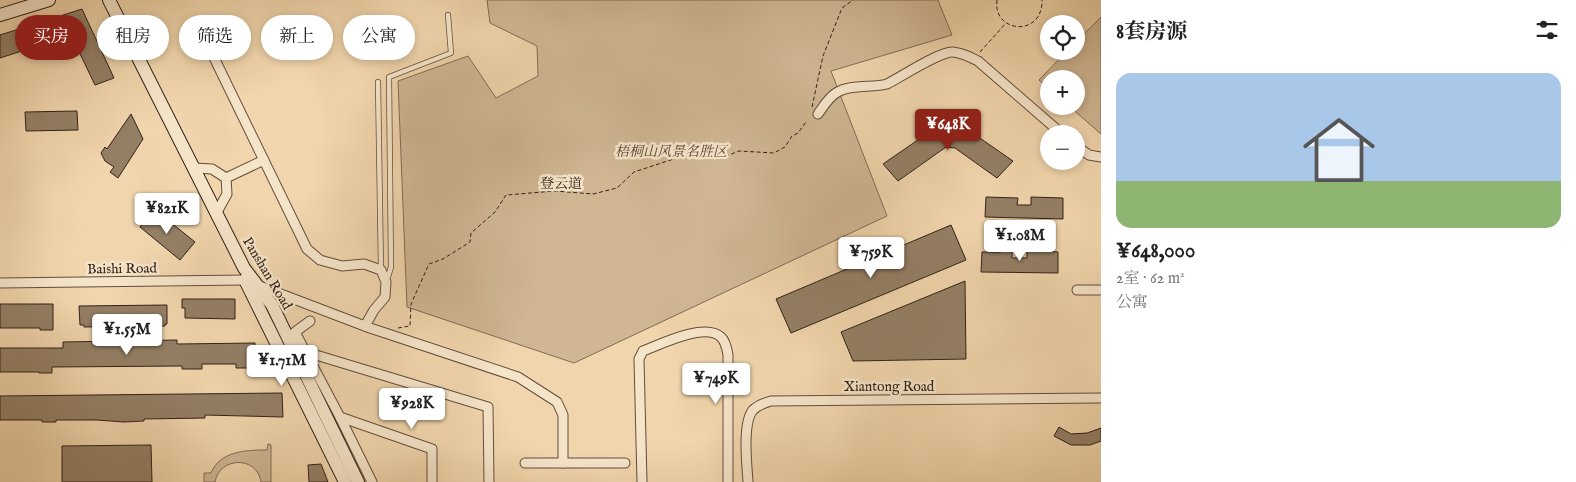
<!DOCTYPE html>
<html lang="zh">
<head>
<meta charset="utf-8">
<style>
  :root { --surface:#fff; --page:#f6f6f6; --text:#222; --muted:#767676; --accent:#8f2418 }
  body { margin:0; font-family:"IM FELL English","Noto Serif SC",serif; background:var(--page); color:var(--text); height:100vh; display:flex; flex-direction:column; font-size:19px; white-space:nowrap }
  * { box-sizing:border-box; margin:0 }
  p { font-size:16px; color:var(--muted) }
  .icon { flex:none; width:28px; height:28px; fill:none; stroke:currentColor; stroke-width:2; stroke-linecap:round; stroke-linejoin:round }
  .map { position:relative; flex:1; overflow:hidden }
  .sheet { display:flex; flex-direction:column; background:var(--surface); width:475px }
  .sheet>* { flex:none }
  .guide { position:absolute; left:15px; top:15px; width:475px; height:45px; display:flex; gap:10px }
  .tools { position:absolute; left:1040px; top:15px; display:grid; gap:10px }
  .tools a { display:grid; place-items:center; width:45px; height:45px; border-radius:50%; background:var(--surface); box-shadow:0 2px 8px #0003; font-size:25px }
  .price { position:absolute; translate:-50% -42px; padding:0 11px; border-radius:5px; background:#fff; color:#222; font-size:16px; line-height:32px; filter:drop-shadow(0 1px 2px #0008) }
  .price::after { content:''; position:absolute; left:50%; top:30px; width:15px; height:11px; margin-left:-8px; background:inherit; clip-path:polygon(0 0,100% 0,50% 100%) }
  .price.current { background:var(--accent); color:#fff }
  ul { padding:0; list-style:none }
  li { display:grid; align-content:center; gap:10px; height:265px; padding:0 15px }
  li span { display:grid; place-items:center; height:155px; border-radius:15px; color:#555 }
  li>.icon { margin-inline-start:auto }
  span .icon { width:90px; height:90px; fill:#fffc; stroke-width:1 }
  li b { font-size:21px }
  h2 { display:flex; justify-content:space-between; align-items:center; height:60px; padding:0 15px; font-size:21px }
  .pill { padding:0 18px; border-radius:22px; background:var(--surface); box-shadow:0 2px 8px #0003; font-size:18px; line-height:45px }
  .pill.current { background:var(--accent); color:#fff }
  main { display:flex; flex:1; min-height:0 }
  .map>svg:first-child { display:block }
  .green { fill:#d0b693; stroke:#806c56 }
  .building { fill:#947f65; stroke:#302119 }
  .lines { fill:none; stroke-linecap:round; stroke-linejoin:round }
  .lane-casing { stroke:#604e3e; stroke-width:6 }
  .street-casing { stroke:#604e3e; stroke-width:11 }
  .secondary-casing { stroke:#302119; stroke-width:14 }
  .path { stroke:#302119; stroke-width:1; stroke-dasharray:4 2.5; stroke-linecap:butt }
  .lane { stroke:#f6e4c9; stroke-width:4.5 }
  .street { stroke:#f6e4c9; stroke-width:9 }
  .secondary { stroke:#f6e4c9; stroke-width:12 }
  .labels { text-anchor:middle; stroke-width:5; stroke-linejoin:round; paint-order:stroke }
  .park-label { font-size:14px; font-style:italic; fill:#584638; stroke:#f6e4c9 }
  .street-label { font-size:14px; fill:#302119; stroke:#f6e4c9 }
</style>
</head>
<body>
<main>
<div class="map">
<svg width="1101" height="482" viewBox="0 0 1101 482">
  <rect width="100%" height="100%" fill="#f1d5ac"/>
  <filter id="stains"><feTurbulence type="fractalNoise" baseFrequency=".004" numOctaves="4"/><feColorMatrix values="0 0 0 0 .2 0 0 0 0 .09 0 0 0 0 .02 0 0 0 .5 -.17"/></filter>
  <radialGradient id="worn" r=".72"><stop offset=".6" stop-color="#630" stop-opacity="0"/><stop offset="1" stop-color="#630" stop-opacity=".3"/></radialGradient>
  <g class="green">
    <polygon points="487,0 938,0 952,35 831,71 887,216 574,363 407,307 398,81 468,56 496,98 538,76 537,46 490,23"/>
    <polygon points="1101,17 1101,134 1069,106 1076,106 1076,79 1049,79 1049,89 1039,80 1067,51 1076,51 1076,42"/>
    <path d="M268,444L271,445V482H261C257,455 219,457 215,482H204V473H211C220,451 246,450 267,450Z"/>
  </g>
  <g class="building">
    <polygon points="82,9 114,78 95,85 71,35 0,58 0,35"/>
    <polygon points="77,111 78,130 26,131 25,112"/>
    <polygon points="131,114 143,139 118,178 110,172 114,167 105,161 101,153 105,147 107,149"/>
    <polygon points="941,124 961,125 1013,161 997,178 955,148 946,147 898,181 883,164"/>
    <polygon points="986,197 1018,198 1017,205 1031,205 1031,197 1063,198 1063,219 985,217"/>
    <polygon points="154,209 195,242 180,260 140,227"/>
    <polygon points="951,225 966,260 791,333 776,299"/>
    <polygon points="1001,250 1012,250 1012,258 1027,258 1027,250 1058,252 1058,273 981,272 982,252 1001,252"/>
    <polygon points="965,281 966,359 853,361 841,332"/>
    <polygon points="182,299 235,299 235,319 185,318 185,308 182,308"/>
    <polygon points="0,304 53,304 53,330 40,330 40,328 0,328"/>
    <polygon points="167,305 167,324 165,324 165,326 84,327 84,325 80,325 79,306"/>
    <polygon points="177,340 177,344 255,343 256,368 236,368 236,364 202,364 202,369 182,369 182,366 52,367 52,373 39,373 39,372 0,372 0,348 63,348 63,342"/>
    <polygon points="282,393 283,417 205,415 205,418 144,419 144,421 124,422 97,420 56,420 56,422 42,422 42,420 0,420 0,396"/>
    <polygon points="1059,427 1071,434 1087,433 1101,428 1101,441 1090,445 1071,445 1054,436"/>
    <polygon points="151,445 152,482 62,482 62,446"/>
    <polygon points="321,464 328,482 309,482 308,465"/>
  </g>
  <g class="lines">
    <g class="lane-casing">
      <g id="lane">
        <polyline points="378,82 381,270"/>
        <polyline points="387,280 391,267 389,77 451,53 448,15"/>
      </g>
    </g>
    <g class="street-casing">
      <g id="street">
        <polyline points="205,39 307,249 320,260 342,266 364,264 381,270 386,282 385,297 374,310 365,326"/>
        <path d="M818,114C823,107 828,98 836,93C850,84 872,88 887,84C901,77 940,51 953,52C963,53 970,57 978,61L1062,134"/>
        <polyline points="1076,146 1089,155 1101,157"/>
        <polyline points="194,168 212,169 226,178 227,194 217,212"/>
        <polyline points="226,178 264,160"/>
        <polyline points="0,283 245,280"/>
        <polyline points="257,285 370,328 518,377 557,402 563,415 563,463"/>
        <polyline points="1077,290 1101,290"/>
        <polyline points="310,321 295,332 340,417 372,482"/>
        <polyline points="306,352 488,407 489,482"/>
        <polyline points="340,417 432,449 432,482"/>
        <polyline points="525,463 625,463"/>
        <path d="M642,482L639,359L643,351C661,344 705,322 721,337C726,342 727,349 728,355V482"/>
        <path d="M748,482C747,465 742,423 753,410C758,405 764,403 771,401L1101,398"/>
      </g>
    </g>
    <g class="secondary-casing">
      <g id="secondary">
        <polyline points="109,0 244,268 272,305 358,482"/>
        <polyline points="0,15 49,0"/>
        <polyline points="245,280 345,482"/>
      </g>
    </g>
    <g class="path">
      <path d="M997,0C992,33 1043,38 1042,0"/>
      <polyline points="980,52 1006,23"/>
      <polyline points="812,107 823,56 842,8 853,0"/>
      <polyline points="398,328 410,326 411,304 429,264 443,259 470,242 471,233 495,212 506,195 555,191 593,194 617,188 634,172 692,153 724,157 739,151 774,153 785,147 792,136 798,133 806,122"/>
    </g>
    <use href="#lane" class="lane"/>
    <use href="#street" class="street"/>
    <use href="#secondary" class="secondary"/>
  </g>
  <g class="labels">
    <g class="park-label">
      <text x="671" y="156">梧桐山风景名胜区</text>
    </g>
    <g class="street-label">
      <text transform="translate(561 183) rotate(1)" y="5">登云道</text>
      <text transform="translate(122 268) rotate(-1)" y="5">Baishi Road</text>
      <text transform="translate(268 273) rotate(59)" y="5">Panshan Road</text>
      <text x="889" y="391">Xiantong Road</text>
    </g>
  </g>
  <rect width="100%" height="100%" filter="url(#stains)"/>
  <rect width="100%" height="100%" fill="url(#worn)"/>
</svg>
<div class="tools">
<a><svg class="icon" aria-label="locate" viewBox="0 0 24 24"><circle cx="12" cy="12" r="6"/><path d="M12 2v4M12 18v4M2 12h4M18 12h4"/></svg></a>
<a>+</a>
<a>−</a>
</div>
<b class="price current" style="left:948px;top:151px">¥648K</b>
<b class="price" style="left:167px;top:235px">¥821K</b>
<b class="price" style="left:1020px;top:262px">¥1.08M</b>
<b class="price" style="left:871px;top:279px">¥759K</b>
<b class="price" style="left:127px;top:356px">¥1.55M</b>
<b class="price" style="left:282px;top:387px">¥1.71M</b>
<b class="price" style="left:716px;top:405px">¥749K</b>
<b class="price" style="left:412px;top:430px">¥928K</b>
<div class="guide">
<a class="pill current">买房</a>
<a class="pill">租房</a>
<a class="pill">筛选</a>
<a class="pill">新上</a>
<a class="pill">公寓</a>
</div>
</div>
<section class="sheet">
<h2>8套房源<svg class="icon" aria-label="filters" viewBox="0 0 24 24"><path d="M4 7h16M4 17h16"/><circle cx="9" cy="7" r="2"/><circle cx="15" cy="17" r="2"/></svg></h2>
<ul>
<li><span style="background:linear-gradient(#a9c7e8 70%,#8fb573 0)"><svg class="icon" aria-label="home" viewBox="0 0 24 24"><path d="M3 11l9-7 9 7M6 9v11h12V9"/></svg></span><div><b>¥648,000</b><p>2室 · 62 m²</p><p>公寓</p></div></li>
</ul>
</section>
</main>
</body>
</html>
